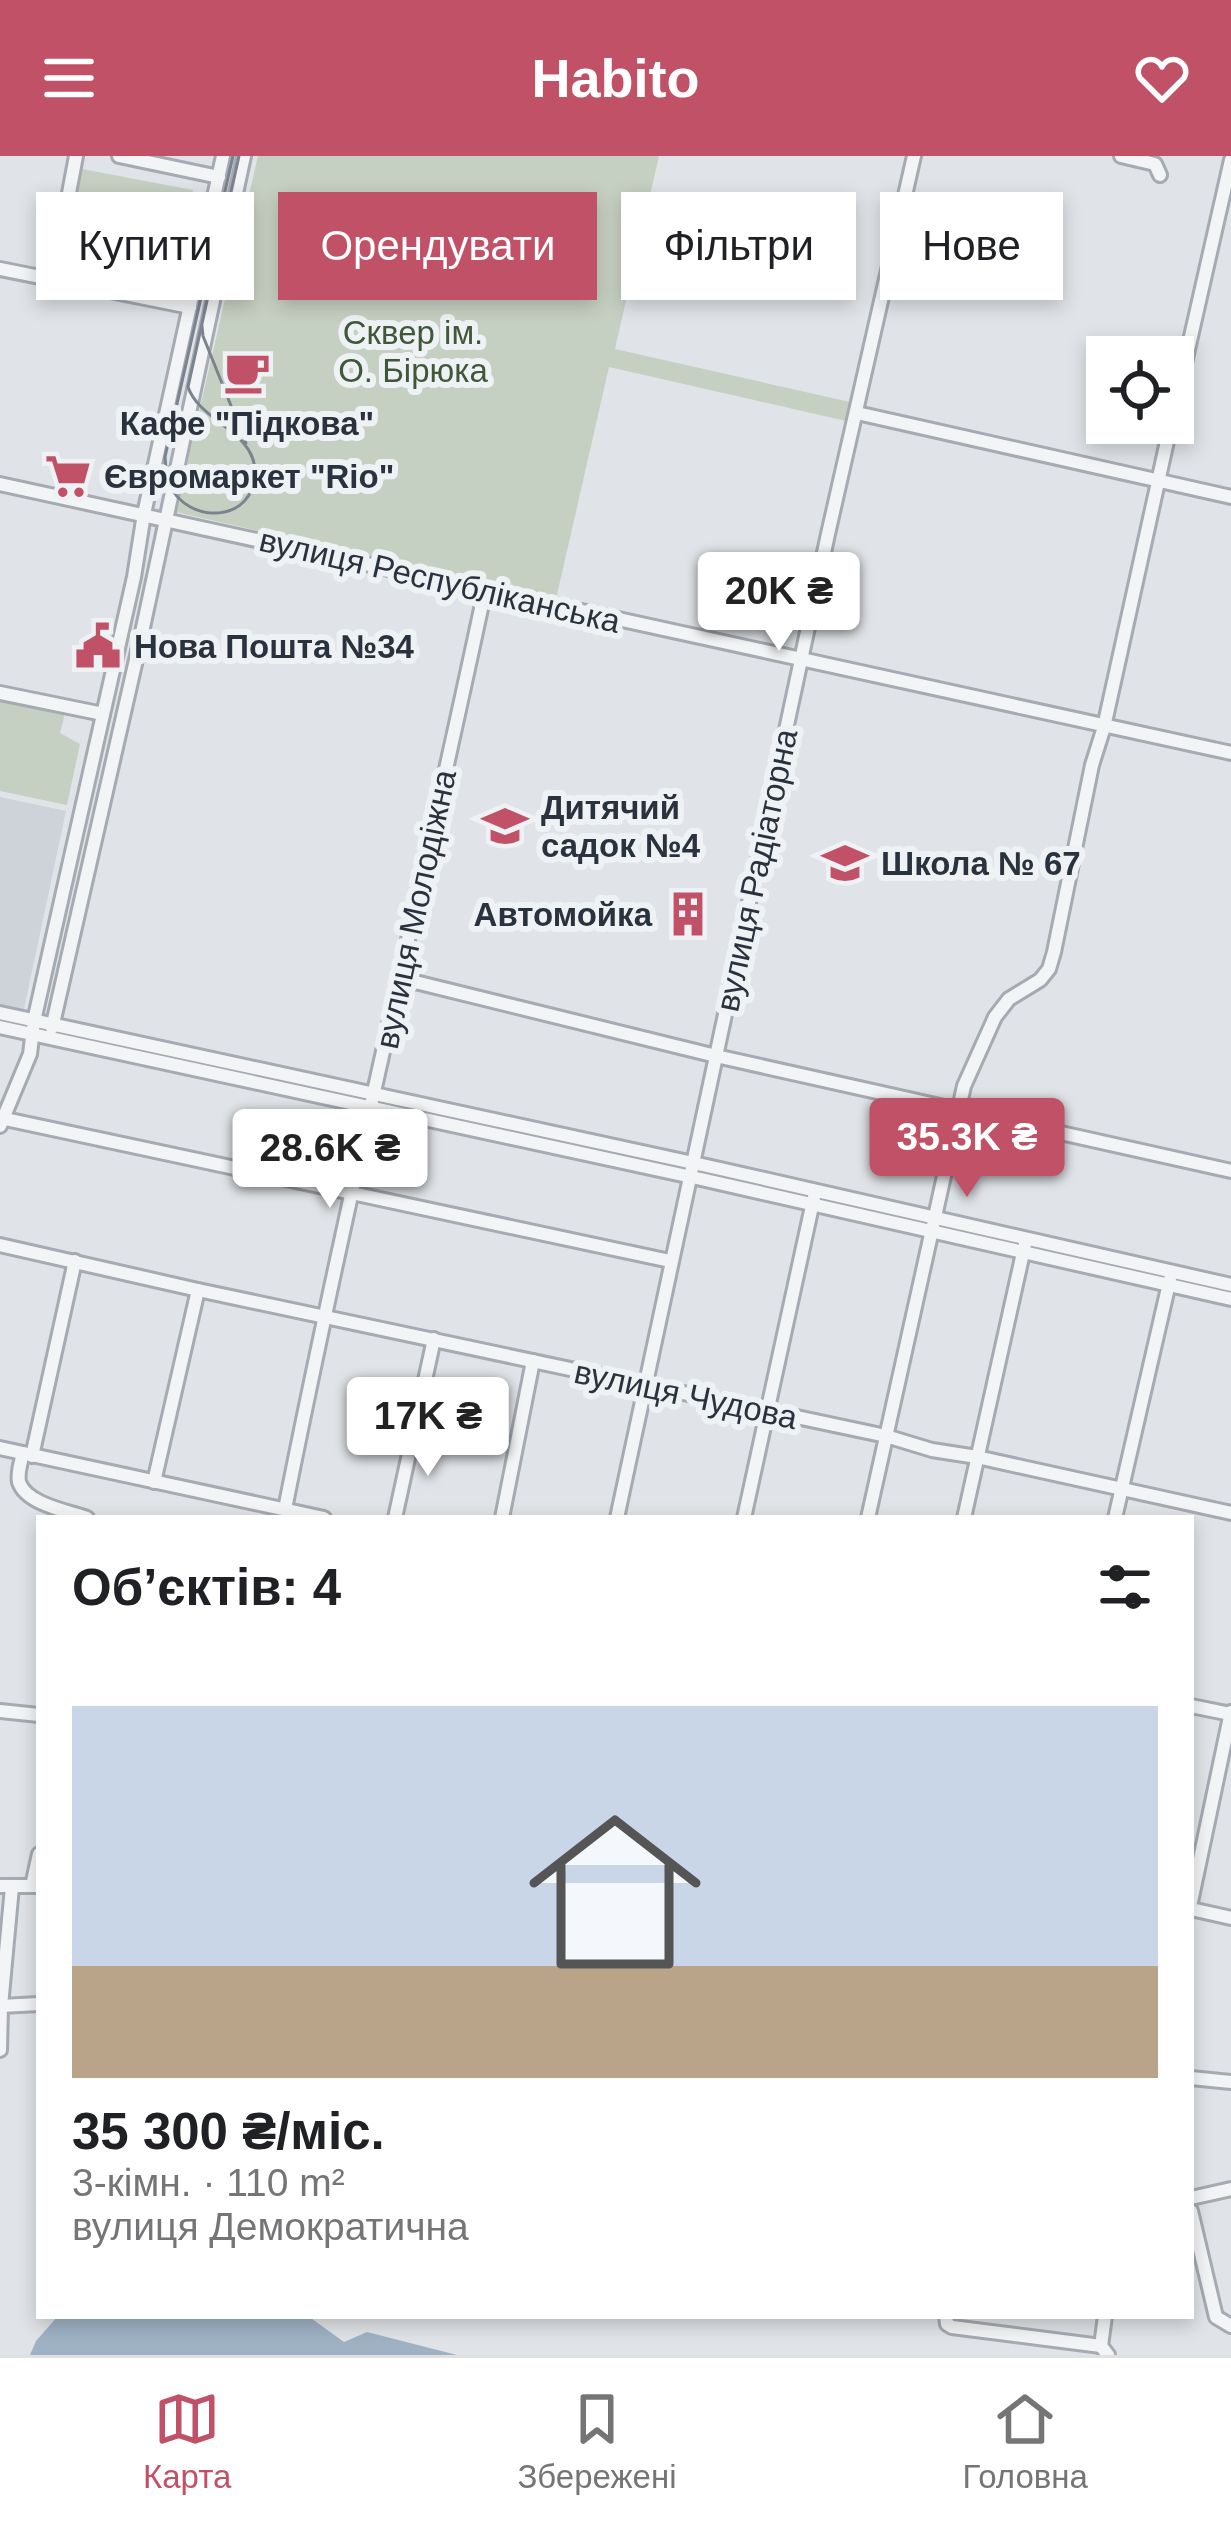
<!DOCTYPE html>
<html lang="uk">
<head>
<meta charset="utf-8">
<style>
  :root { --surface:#fff; --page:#f2f2f2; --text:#202124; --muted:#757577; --line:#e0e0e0; --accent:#c05167 }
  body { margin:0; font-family:Arial,sans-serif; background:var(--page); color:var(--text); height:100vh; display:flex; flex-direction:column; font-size:45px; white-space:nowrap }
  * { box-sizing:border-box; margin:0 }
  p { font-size:39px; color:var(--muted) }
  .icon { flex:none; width:66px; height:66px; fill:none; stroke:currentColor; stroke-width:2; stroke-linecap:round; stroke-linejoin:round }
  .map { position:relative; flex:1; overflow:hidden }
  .side { position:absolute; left:36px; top:1359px; width:1158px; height:804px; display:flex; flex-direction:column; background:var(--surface); border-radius:0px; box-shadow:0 6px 18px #0003 }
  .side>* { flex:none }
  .hud { position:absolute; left:36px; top:36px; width:1161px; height:108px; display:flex; gap:24px }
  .buttons { position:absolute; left:1086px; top:180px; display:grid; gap:24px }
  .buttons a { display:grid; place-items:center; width:108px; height:108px; border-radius:0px; background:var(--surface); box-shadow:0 6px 18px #0003; font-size:60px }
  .price { position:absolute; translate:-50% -102px; padding:0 27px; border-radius:12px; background:#fff; color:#222; font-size:39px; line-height:78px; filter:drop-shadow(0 3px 6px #0008) }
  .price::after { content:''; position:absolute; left:50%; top:72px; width:36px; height:27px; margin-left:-18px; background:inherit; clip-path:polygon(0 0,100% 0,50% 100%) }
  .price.current { background:var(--accent); color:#fff }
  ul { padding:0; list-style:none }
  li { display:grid; align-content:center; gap:24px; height:636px; padding:0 36px }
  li+li { border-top:3px solid var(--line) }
  li span { display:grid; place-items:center; height:372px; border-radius:0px; color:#555 }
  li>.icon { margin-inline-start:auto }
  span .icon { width:216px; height:216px; fill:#fffc; stroke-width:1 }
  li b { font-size:51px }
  h2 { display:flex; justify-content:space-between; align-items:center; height:144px; padding:0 36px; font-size:51px }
  .tag { padding:0 42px; border-radius:0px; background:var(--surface); box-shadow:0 6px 18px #0003; font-size:42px; line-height:108px }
  .tag.current { background:var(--accent); color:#fff }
  header { display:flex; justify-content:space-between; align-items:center; height:156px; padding:0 36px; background:var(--accent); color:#fff; font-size:54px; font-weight:700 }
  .tabs { display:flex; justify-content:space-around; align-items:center; height:168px; border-top:3px solid var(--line); background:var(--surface); font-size:33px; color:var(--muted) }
  .tabs a { display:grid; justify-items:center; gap:6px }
  .tabs .current { color:var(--accent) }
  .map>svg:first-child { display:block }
  .built { fill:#ced2d9 }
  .green { fill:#c6d0c2 }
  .water { fill:#9eb2c4 }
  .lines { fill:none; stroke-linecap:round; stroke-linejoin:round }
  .minor-casing { stroke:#a6aab1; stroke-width:18 }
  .minor { stroke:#f2f4f6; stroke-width:12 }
  .tram { stroke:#7b838f; stroke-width:3 }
  .labels { text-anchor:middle; stroke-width:12; stroke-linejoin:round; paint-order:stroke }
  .park-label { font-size:33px; fill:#405739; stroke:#eff2f5 }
  .poi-label { font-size:33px; font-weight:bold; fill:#2a323d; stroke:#eff2f5; text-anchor:start }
  .street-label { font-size:33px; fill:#2a323d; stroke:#eff2f5 }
</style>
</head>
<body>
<header><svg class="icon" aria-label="menu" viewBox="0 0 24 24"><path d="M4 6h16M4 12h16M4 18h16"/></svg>Habito<svg class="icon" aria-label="heart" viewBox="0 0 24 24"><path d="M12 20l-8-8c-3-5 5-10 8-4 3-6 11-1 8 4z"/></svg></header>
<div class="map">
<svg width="1231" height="2199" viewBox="0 0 1231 2199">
  <rect width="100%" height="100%" fill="#e0e3e7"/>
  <polygon class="built" points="0,641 66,655 24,853 0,848"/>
  <g class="green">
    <polygon points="258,0 659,0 615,193 850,246 846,265 609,211 556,443 176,356"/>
    <polygon points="82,13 193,34 171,130 63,110"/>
    <polygon points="0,543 65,557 60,577 80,588 67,649 0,635"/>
  </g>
  <polygon class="water" points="58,2160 308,2160 344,2186 367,2176 457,2199 30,2199 36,2185"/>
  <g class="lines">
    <g class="minor-casing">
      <g id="minor">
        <polyline points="119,0 219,21"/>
        <polyline points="1121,0 1155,8 1160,19"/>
        <polyline points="0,113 190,151"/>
        <polyline points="53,122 76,0"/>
        <polyline points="857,257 1231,341"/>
        <polyline points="1173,260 1231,4"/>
        <polyline points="0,328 1231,597"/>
        <polyline points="0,537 103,558"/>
        <polyline points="399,822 716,900 1231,1015"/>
        <polyline points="0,857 707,1010 1231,1129"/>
        <polyline points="0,871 701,1023 1231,1143"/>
        <polyline points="52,872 138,495 244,0"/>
        <polyline points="1,962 670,1105"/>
        <polyline points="0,970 30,898 34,865 134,421 144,358 223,0"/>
        <polyline points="0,1089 198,1134 886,1280 932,1294 977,1301 1231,1357"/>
        <polyline points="0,1292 324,1362"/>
        <path d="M23,1297C21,1306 17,1317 19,1326C26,1348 67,1355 87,1362"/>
        <polyline points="32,1300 75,1105"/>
        <polyline points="154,1326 198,1134"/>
        <path d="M285,1353C346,1046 420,740 485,434"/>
        <polyline points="395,1362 434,1183"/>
        <polyline points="502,1362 533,1205"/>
        <polyline points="617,1362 828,378 914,0"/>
        <polyline points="744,1362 814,1041"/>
        <polyline points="868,1362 964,930 995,861 1009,843 1040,824 1049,813 1054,796 1092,609 1104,571 1171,267"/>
        <polyline points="964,1362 1025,1088"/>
        <polyline points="1115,1362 1170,1123"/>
        <polyline points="1191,1550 1231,1558"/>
        <polyline points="0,1555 39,1559"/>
        <polyline points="0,1730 39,1730"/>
        <polyline points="32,1730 39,1698"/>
        <polyline points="1191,1746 1231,1556"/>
        <polyline points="1191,1753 1231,1762"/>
        <polyline points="1,1850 12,1731"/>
        <polyline points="0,1894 1,1850 39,1848"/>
        <polyline points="1191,1922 1231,1926"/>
        <polyline points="1191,2042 1231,2033"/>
        <polyline points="1191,2055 1216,2161 1231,2170"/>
        <polyline points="946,2160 947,2168 952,2171 1101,2190"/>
        <polyline points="1105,2160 1101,2190 1108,2199"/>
      </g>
    </g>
    <use href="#minor" class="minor"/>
    <g class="tram">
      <path d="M233,0L165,301C166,310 166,320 169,328C188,370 255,367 255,316C255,275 200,266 188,231L239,0"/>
      <polyline points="202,170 203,180 246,287"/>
    </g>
  </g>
  <defs>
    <g id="cafe-bare" transform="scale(3.6)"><path d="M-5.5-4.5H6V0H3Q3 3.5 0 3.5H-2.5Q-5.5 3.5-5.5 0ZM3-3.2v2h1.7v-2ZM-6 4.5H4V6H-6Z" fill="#c05167" stroke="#eff2f5" stroke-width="2.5" paint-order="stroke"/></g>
    <g id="supermarket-bare" transform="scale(3.6)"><path d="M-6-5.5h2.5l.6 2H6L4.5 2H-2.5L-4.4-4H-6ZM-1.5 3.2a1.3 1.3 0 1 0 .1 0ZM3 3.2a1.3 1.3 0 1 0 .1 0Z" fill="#c05167" stroke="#eff2f5" stroke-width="2.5" paint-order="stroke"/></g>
    <g id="civic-bare" transform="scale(3.6)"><path d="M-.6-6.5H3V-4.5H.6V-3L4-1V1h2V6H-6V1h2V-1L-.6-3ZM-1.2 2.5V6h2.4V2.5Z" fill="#c05167" stroke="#eff2f5" stroke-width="2.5" paint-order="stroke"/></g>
    <g id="school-bare" transform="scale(3.6)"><path d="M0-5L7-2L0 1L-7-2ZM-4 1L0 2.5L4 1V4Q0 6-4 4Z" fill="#c05167" stroke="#eff2f5" stroke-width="2.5" paint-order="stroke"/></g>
    <g id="building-bare" transform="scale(3.6)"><path d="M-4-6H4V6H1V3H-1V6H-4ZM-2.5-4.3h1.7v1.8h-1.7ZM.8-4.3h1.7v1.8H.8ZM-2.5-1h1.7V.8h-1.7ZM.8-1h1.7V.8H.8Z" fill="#c05167" stroke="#eff2f5" stroke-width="2.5" paint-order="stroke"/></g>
  </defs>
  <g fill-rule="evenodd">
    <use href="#cafe-bare" x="247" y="216"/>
    <use href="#supermarket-bare" x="68" y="320"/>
    <use href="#civic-bare" x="98" y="490"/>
    <use href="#school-bare" x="505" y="670"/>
    <use href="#school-bare" x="845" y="707"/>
    <use href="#building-bare" x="688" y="758"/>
  </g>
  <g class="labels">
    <g class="park-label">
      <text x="413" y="188">Сквер ім.<tspan x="413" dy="38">О. Бірюка</tspan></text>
    </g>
    <g class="poi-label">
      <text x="247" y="279" text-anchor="middle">Кафе "Підкова"</text>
      <text x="104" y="332">Євромаркет "Rio"</text>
      <text x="134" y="502">Нова Пошта №34</text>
      <text x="541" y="663">Дитячий<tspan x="541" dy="38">садок №4</tspan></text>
      <text x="881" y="719">Школа № 67</text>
      <text x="652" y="770" text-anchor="end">Автомойка</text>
    </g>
    <g class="street-label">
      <text transform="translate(440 424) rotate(13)" y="12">вулиця Республіканська</text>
      <text transform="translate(756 714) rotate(-78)" y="12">вулиця Радіаторна</text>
      <text transform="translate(415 753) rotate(-78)" y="12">вулиця Молодіжна</text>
      <text transform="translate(686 1238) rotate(12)" y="12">вулиця Чудова</text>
    </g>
  </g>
</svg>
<div class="buttons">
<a><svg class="icon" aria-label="locate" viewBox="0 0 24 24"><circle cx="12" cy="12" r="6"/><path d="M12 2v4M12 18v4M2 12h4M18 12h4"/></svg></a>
</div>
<b class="price" style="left:779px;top:498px">20K ₴</b>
<b class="price current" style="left:967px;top:1044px">35.3K ₴</b>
<b class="price" style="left:330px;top:1055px">28.6K ₴</b>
<b class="price" style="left:428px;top:1323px">17K ₴</b>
<div class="hud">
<a class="tag">Купити</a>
<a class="tag current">Орендувати</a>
<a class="tag">Фільтри</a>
<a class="tag">Нове</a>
</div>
<section class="side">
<h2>Об’єктів: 4<svg class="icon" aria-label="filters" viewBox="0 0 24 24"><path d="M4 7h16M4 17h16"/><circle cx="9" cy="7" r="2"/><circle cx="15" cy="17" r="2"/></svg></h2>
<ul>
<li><span style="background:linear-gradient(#c9d6e8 70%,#b9a48a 0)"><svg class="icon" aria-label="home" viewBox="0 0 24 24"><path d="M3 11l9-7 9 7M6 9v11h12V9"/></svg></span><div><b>35 300 ₴/міс.</b><p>3-кімн. · 110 m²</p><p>вулиця Демократична</p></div></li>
</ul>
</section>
</div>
<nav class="tabs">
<a class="current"><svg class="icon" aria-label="map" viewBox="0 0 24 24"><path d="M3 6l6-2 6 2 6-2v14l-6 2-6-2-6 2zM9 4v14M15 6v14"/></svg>Карта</a>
<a><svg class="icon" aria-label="saved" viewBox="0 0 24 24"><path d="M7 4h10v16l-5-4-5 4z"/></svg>Збережені</a>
<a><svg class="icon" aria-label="home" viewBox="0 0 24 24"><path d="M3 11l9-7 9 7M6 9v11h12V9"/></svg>Головна</a>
</nav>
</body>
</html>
